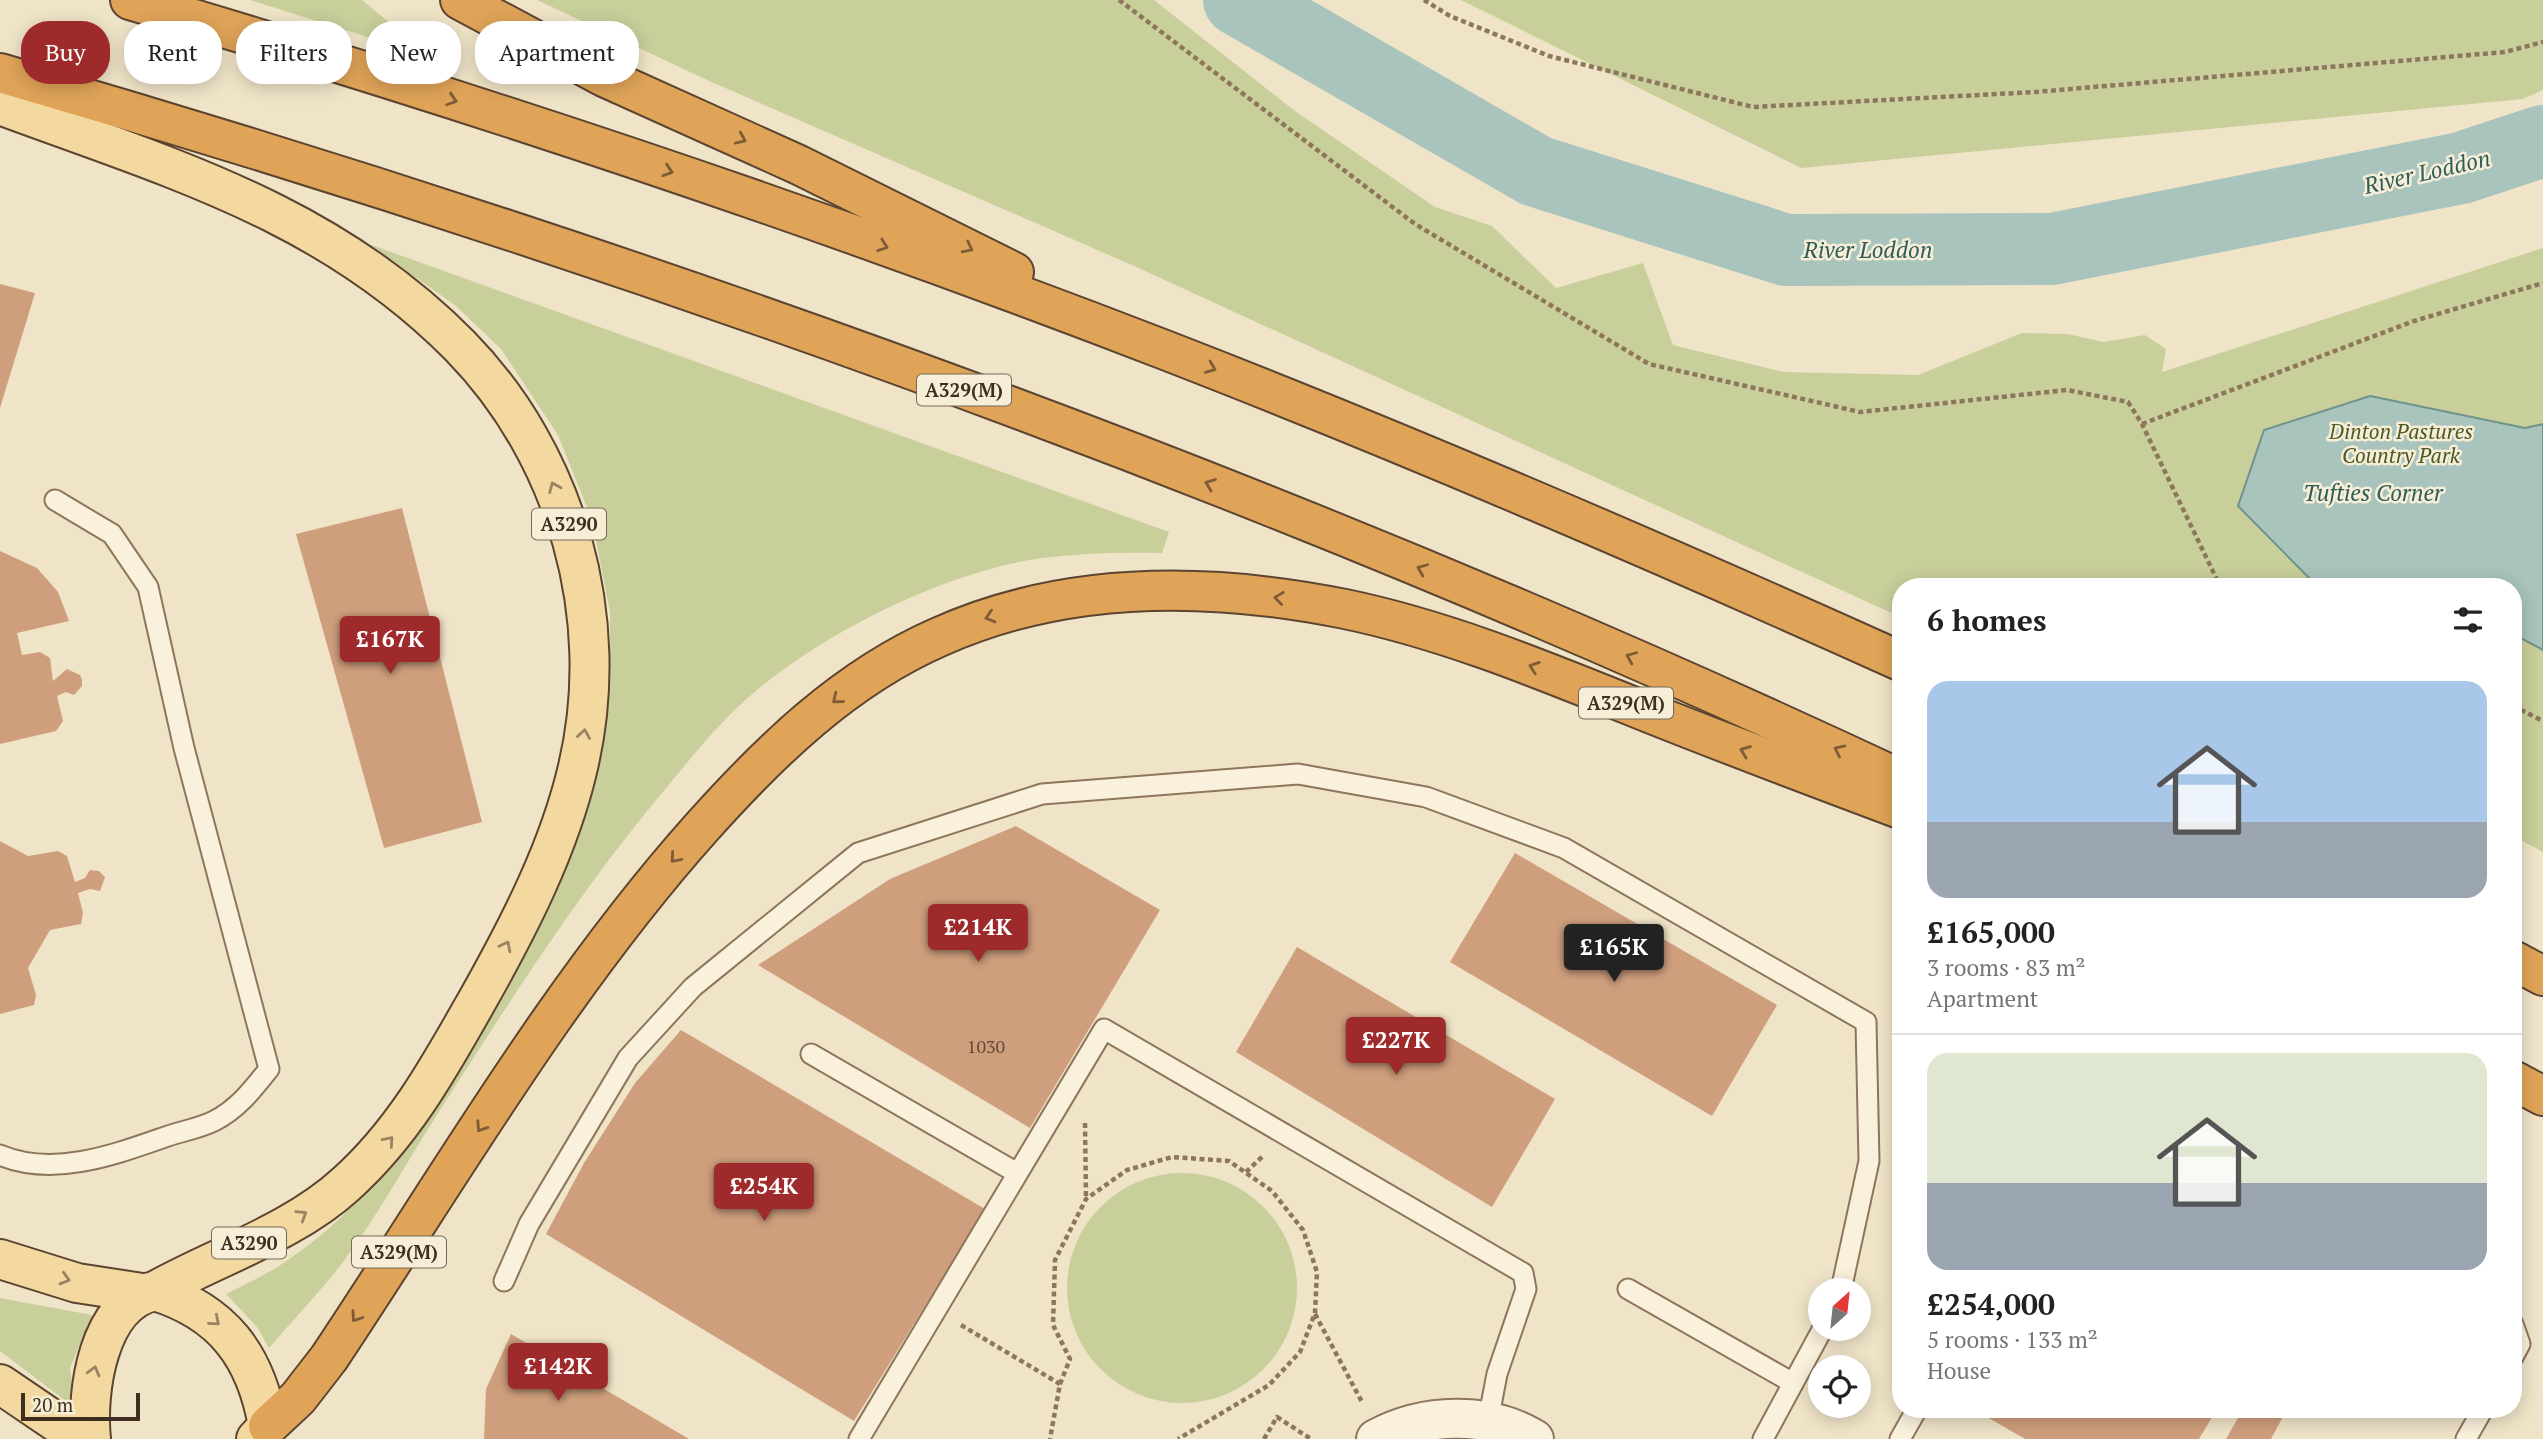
<!DOCTYPE html>
<html lang="en">
<head>
<meta charset="utf-8">
<style>
  :root { --surface:#fff; --page:#f6f6f6; --text:#222; --muted:#767676; --line:#e0e0e0; --accent:#9e2a2b }
  body { margin:0; font-family:"PT Serif",serif; background:var(--page); color:var(--text); height:100vh; display:flex; flex-direction:column; font-size:26px; white-space:nowrap }
  * { box-sizing:border-box; margin:0 }
  p { font-size:23px; color:var(--muted) }
  .icon { flex:none; width:38px; height:38px; fill:none; stroke:currentColor; stroke-width:2; stroke-linecap:round; stroke-linejoin:round }
  .map { position:relative; flex:1; overflow:hidden }
  .sheet { position:absolute; left:1892px; top:578px; width:630px; height:840px; display:flex; flex-direction:column; background:var(--surface); border-radius:28px; box-shadow:0 4px 18px #0003 }
  .sheet>* { flex:none }
  .guide { position:absolute; left:21px; top:21px; width:665px; height:63px; display:flex; gap:14px }
  .needle { width:46px; rotate:27deg }
  .controls { position:absolute; left:1808px; top:1278px; display:grid; gap:14px }
  .controls a { display:grid; place-items:center; width:63px; height:63px; border-radius:50%; background:var(--surface); box-shadow:0 4px 18px #0003; font-size:35px }
  .scale { position:absolute; left:21px; bottom:18px; width:119px; box-sizing:border-box; padding-left:7px; border:4px solid #3d2e20; border-top:0; font-size:19px; line-height:24px; white-space:nowrap; color:#3d2e20; -webkit-text-stroke:5px #f7eed8; paint-order:stroke }
  .price { position:absolute; translate:-50% -60px; padding:0 16px; border-radius:7px; background:var(--accent); color:#fff; font-size:23px; line-height:46px; filter:drop-shadow(0 2px 4px #0008) }
  .price::after { content:''; position:absolute; left:50%; top:42px; width:21px; height:16px; margin-left:-10px; background:inherit; clip-path:polygon(0 0,100% 0,50% 100%) }
  .price.selected { background:#222; color:#fff }
  ul { padding:0; list-style:none }
  li { display:grid; align-content:center; gap:14px; height:371px; padding:0 35px }
  li+li { border-top:2px solid var(--line) }
  li span { display:grid; place-items:center; height:217px; border-radius:21px; color:#555 }
  li>.icon { margin-inline-start:auto }
  span .icon { width:126px; height:126px; fill:#fffc; stroke-width:1 }
  li b { font-size:30px }
  h2 { display:flex; justify-content:space-between; align-items:center; height:84px; padding:0 35px; font-size:30px }
  .tag { padding:0 24px; border-radius:28px; background:var(--surface); box-shadow:0 4px 18px #0003; font-size:24px; line-height:63px }
  .tag.selected { background:var(--accent); color:#fff }
  .map>svg:first-child { display:block }
  .green { fill:#c9cf9b }
  .water { fill:#a9c4bc; stroke:#6f938a; stroke-width:2 }
  .lines { fill:none; stroke-linecap:round; stroke-linejoin:round }
  .river { stroke:#a9c4bc; stroke-width:72 }
  .building { fill:#cf9f7d }
  .lane-casing { stroke:#8d765c; stroke-width:23 }
  .street-casing { stroke:#8d765c; stroke-width:42 }
  .primary-casing { stroke:#5b4430; stroke-width:42 }
  .highway-casing { stroke:#5b4430; stroke-width:42 }
  .path { stroke:#8d765c; stroke-width:4.5; stroke-dasharray:5 3.5; stroke-linecap:butt }
  .lane { stroke:#faf1dc; stroke-width:19 }
  .street { stroke:#faf1dc; stroke-width:38 }
  .primary { stroke:#f3d9a0; stroke-width:38 }
  .highway { stroke:#e0a458; stroke-width:38 }
  .oneway { stroke:#7e5d36 }
  .oneway2 { stroke:#988460 }
  .labels { text-anchor:middle; stroke-width:5; stroke-linejoin:round; paint-order:stroke }
  .number-label { font-size:18px; fill:#624a37 }
  .shield { fill:#f7eed8; stroke:#756857; stroke-width:2 }
  .shield-label { font-size:19px; font-weight:bold; fill:#3d2e20 }
  .park-label { font-size:21px; font-style:italic; fill:#4d5a26; stroke:#f7eed8 }
  .water-label { font-size:23px; font-style:italic; fill:#2f5d5a; stroke:#f7eed8 }
</style>
</head>
<body>
<div class="map">
<svg width="2543" height="1439" viewBox="0 0 2543 1439">
  <rect width="100%" height="100%" fill="#f0e4c8"/>
  <g class="green">
    <polygon points="250,0 362,0 431,57"/>
    <polygon points="537,0 1154,0 1295,111 1435,207 1492,226 1556,288 1643,263 1673,345 1783,372 1918,375 2022,333 2068,334 2103,342 2145,335 2166,349 2162,372 2543,248 2543,852 2513,836 2513,586 1900,586 1900,617 1134,266 707,80"/>
    <polygon points="1461,0 2543,0 2543,90 2523,99 1801,168"/>
    <path d="M369,244L1169,532L1162,553C1121,552 1082,553 1042,558C948,571 830,629 757,690C723,718 695,753 667,787C579,891 508,1004 435,1118C405,1165 377,1217 343,1262C320,1292 293,1320 269,1348L257,1327L226,1294C244,1285 263,1276 279,1266C337,1229 385,1175 427,1121L539,928L559,887L579,836L595,779L609,693L610,612L592,520L558,435L501,349L456,306Z"/>
    <circle cx="1182" cy="1288" r="115"/>
    <polygon points="0,1298 92,1315 70,1368 75,1408 0,1351"/>
  </g>
  <polygon class="water" points="2370,396 2525,428 2543,424 2543,650 2513,634 2513,586 2317,586 2238,506 2264,430"/>
  <g class="lines">
    <polyline class="river" points="1239,0 1536,171 1786,250 2052,249 2461,168 2543,141"/>
  </g>
  <g class="building">
    <polygon points="0,284 35,293 0,408"/>
    <polygon points="402,508 482,822 384,848 296,534"/>
    <polygon points="0,551 37,568 58,592 69,621 17,633 22,655 40,652 50,658 53,681 67,669 80,675 82,680 82,686 74,695 66,692 57,696 63,721 56,731 0,744"/>
    <polygon points="1016,826 1160,910 1030,1128 758,965 890,879"/>
    <polygon points="0,841 28,856 58,851 67,856 75,882 85,878 90,870 99,871 105,877 100,891 90,889 78,893 83,913 81,924 50,930 28,968 36,995 34,1005 0,1014"/>
    <polygon points="1515,853 1777,1005 1712,1116 1450,962"/>
    <polygon points="1297,947 1555,1099 1492,1207 1236,1052"/>
    <polygon points="681,1030 985,1209 854,1421 546,1234 584,1163 635,1083"/>
    <polygon points="511,1334 689,1439 484,1439 486,1389"/>
    <polygon points="1973,1409 2217,1409 2199,1439 2025,1439"/>
    <polygon points="2243,1409 2287,1409 2271,1439 2226,1439"/>
  </g>
  <g class="lines">
    <g class="lane-casing">
      <g id="lane">
        <polyline points="811,1054 1017,1173"/>
        <path d="M0,1155C54,1178 116,1154 168,1136C183,1131 200,1128 214,1121C238,1109 253,1089 269,1069L184,748L148,587L112,534L55,500"/>
        <polyline points="504,1281 529,1224 628,1058 693,987 858,853 1042,794 1298,774 1426,797 1564,848 1866,1022 1869,1161 1841,1290"/>
        <polyline points="1628,1289 1793,1383"/>
        <polyline points="2513,1324 2520,1344 2513,1357"/>
        <polyline points="859,1439 1104,1029 1523,1273 1526,1289 1497,1374 1488,1421"/>
        <polyline points="1763,1439 1823,1328"/>
        <polyline points="1900,1439 1917,1409"/>
        <polyline points="2466,1439 2483,1409"/>
      </g>
    </g>
    <g class="street-casing">
      <path id="street" d="M1376,1439C1424,1413 1487,1411 1534,1439"/>
    </g>
    <g class="primary-casing">
      <g id="primary">
        <path d="M0,105C170,168 328,212 460,346C567,455 613,618 578,767C559,849 519,926 478,999C440,1066 404,1132 346,1184C294,1232 216,1257 155,1291C98,1302 86,1392 91,1439"/>
        <polyline points="0,1259 77,1283 142,1293"/>
        <path d="M155,1291C223,1312 256,1356 268,1426L256,1439"/>
        <polyline points="0,1384 59,1424 87,1439"/>
      </g>
    </g>
    <g class="highway-casing">
      <g id="highway">
        <path d="M130,0C479,103 826,219 1165,350C1413,446 1658,552 1900,661"/>
        <polyline points="460,0 604,77 799,165 1014,272"/>
        <path d="M0,73C649,261 1288,492 1900,779"/>
        <polyline points="2513,960 2543,976"/>
        <polyline points="2513,1080 2543,1096"/>
        <path d="M268,1426L298,1398L329,1358C449,1178 558,988 702,827C770,751 845,678 939,637C1066,580 1210,582 1345,609C1451,631 1552,674 1652,714C1735,747 1817,778 1900,809"/>
      </g>
    </g>
    <g class="path">
      <polyline points="1119,0 1415,224 1649,364 1860,412 2067,390 2128,402 2142,424 2220,586"/>
      <polyline points="1424,0 1450,16 1549,56 1753,107 2035,92 2505,52 2543,42"/>
      <polyline points="2142,424 2414,321 2543,283"/>
      <polyline points="2513,706 2543,721"/>
      <polyline points="1085,1123 1086,1198"/>
      <polyline points="1246,1172 1263,1156"/>
      <polyline points="1315,1314 1362,1402"/>
      <polyline points="961,1325 1060,1384 1050,1439"/>
      <polyline points="1060,1384 1070,1359 1053,1325 1055,1260 1086,1199 1127,1170 1172,1157 1229,1161 1272,1191 1303,1230 1317,1272 1315,1313 1300,1352 1269,1385 1178,1439"/>
      <polyline points="1264,1439 1277,1417 1311,1439"/>
    </g>
    <use href="#lane" class="lane"/>
    <use href="#street" class="street"/>
    <use href="#primary" class="primary"/>
    <use href="#highway" class="highway"/>
  </g>
  <defs><path id="oneway-chevron" d="M-2-3.5L2.5 0L-2 3.5" fill="none" stroke-width="1.6" stroke-linecap="round" stroke-linejoin="round" transform="scale(1.75)"/></defs>
  <g class="oneway">
    <use href="#oneway-chevron" transform="translate(452 100) rotate(18)"/>
    <use href="#oneway-chevron" transform="translate(741 139) rotate(24)"/>
    <use href="#oneway-chevron" transform="translate(668 171) rotate(18)"/>
    <use href="#oneway-chevron" transform="translate(883 246) rotate(20)"/>
    <use href="#oneway-chevron" transform="translate(968 248) rotate(27)"/>
    <use href="#oneway-chevron" transform="translate(1211 368) rotate(22)"/>
    <use href="#oneway-chevron" transform="translate(1210 484) rotate(-159)"/>
    <use href="#oneway-chevron" transform="translate(1422 569) rotate(-157)"/>
    <use href="#oneway-chevron" transform="translate(1279 598) rotate(-172)"/>
    <use href="#oneway-chevron" transform="translate(990 617) rotate(163)"/>
    <use href="#oneway-chevron" transform="translate(1631 657) rotate(-157)"/>
    <use href="#oneway-chevron" transform="translate(1534 667) rotate(-161)"/>
    <use href="#oneway-chevron" transform="translate(837 699) rotate(141)"/>
    <use href="#oneway-chevron" transform="translate(1839 750) rotate(-155)"/>
    <use href="#oneway-chevron" transform="translate(1745 751) rotate(-159)"/>
    <use href="#oneway-chevron" transform="translate(675 858) rotate(131)"/>
    <use href="#oneway-chevron" transform="translate(481 1127) rotate(123)"/>
    <use href="#oneway-chevron" transform="translate(356 1317) rotate(124)"/>
  </g>
  <g class="oneway2">
    <use href="#oneway-chevron" transform="translate(554 487) rotate(-113)"/>
    <use href="#oneway-chevron" transform="translate(584 734) rotate(-81)"/>
    <use href="#oneway-chevron" transform="translate(506 946) rotate(-63)"/>
    <use href="#oneway-chevron" transform="translate(389 1141) rotate(-49)"/>
    <use href="#oneway-chevron" transform="translate(302 1215) rotate(-32)"/>
    <use href="#oneway-chevron" transform="translate(65 1279) rotate(16)"/>
    <use href="#oneway-chevron" transform="translate(215 1321) rotate(41)"/>
    <use href="#oneway-chevron" transform="translate(94 1371) rotate(-75)"/>
  </g>
  <g class="labels">
    <g class="number-label">
      <text x="986" y="1053">1030</text>
    </g>
    <g class="shield">
      <rect x="917" y="374.5" width="94" height="31" rx="5"/>
      <rect x="532" y="508.5" width="74" height="31" rx="5"/>
      <rect x="1579" y="687.5" width="94" height="31" rx="5"/>
      <rect x="212" y="1227.5" width="74" height="31" rx="5"/>
      <rect x="352" y="1236.5" width="94" height="31" rx="5"/>
    </g>
    <g class="shield-label">
      <text x="964" y="397">A329(M)</text>
      <text x="569" y="531">A3290</text>
      <text x="1626" y="710">A329(M)</text>
      <text x="249" y="1250">A3290</text>
      <text x="399" y="1259">A329(M)</text>
    </g>
    <g class="park-label">
      <text x="2401" y="439">Dinton Pastures<tspan x="2401" dy="24">Country Park</tspan></text>
    </g>
    <g class="water-label">
      <text transform="translate(2427 172) rotate(-13)" y="8">River Loddon</text>
      <text x="1868" y="258">River Loddon</text>
      <text x="2373" y="501">Tufties Corner</text>
    </g>
  </g>
</svg>
<div class="controls">
<a><svg class="needle" viewBox="-14 -14 28 28"><path d="M0-13l5 13h-10z" fill="#e53935"/><path d="M0 13l5-13h-10z" fill="#767676"/></svg></a>
<a><svg class="icon" aria-label="locate" viewBox="0 0 24 24"><circle cx="12" cy="12" r="6"/><path d="M12 2v4M12 18v4M2 12h4M18 12h4"/></svg></a>
</div>
<div class="scale">20 m</div>
<b class="price" style="left:390px;top:676px">£167K</b>
<b class="price" style="left:978px;top:964px">£214K</b>
<b class="price selected" style="left:1614px;top:984px">£165K</b>
<b class="price" style="left:1396px;top:1077px">£227K</b>
<b class="price" style="left:764px;top:1223px">£254K</b>
<b class="price" style="left:558px;top:1403px">£142K</b>
<div class="guide">
<a class="tag selected">Buy</a>
<a class="tag">Rent</a>
<a class="tag">Filters</a>
<a class="tag">New</a>
<a class="tag">Apartment</a>
</div>
<section class="sheet">
<h2>6 homes<svg class="icon" aria-label="filters" viewBox="0 0 24 24"><path d="M4 7h16M4 17h16"/><circle cx="9" cy="7" r="2"/><circle cx="15" cy="17" r="2"/></svg></h2>
<ul>
<li><span style="background:linear-gradient(#a9c7e8 65%,#9aa5b1 0)"><svg class="icon" aria-label="home" viewBox="0 0 24 24"><path d="M3 11l9-7 9 7M6 9v11h12V9"/></svg></span><div><b>£165,000</b><p>3 rooms · 83 m²</p><p>Apartment</p></div></li>
<li><span style="background:linear-gradient(#dfe7d0 60%,#9aa5b1 0)"><svg class="icon" aria-label="home" viewBox="0 0 24 24"><path d="M3 11l9-7 9 7M6 9v11h12V9"/></svg></span><div><b>£254,000</b><p>5 rooms · 133 m²</p><p>House</p></div></li>
</ul>
</section>
</div>
</body>
</html>
